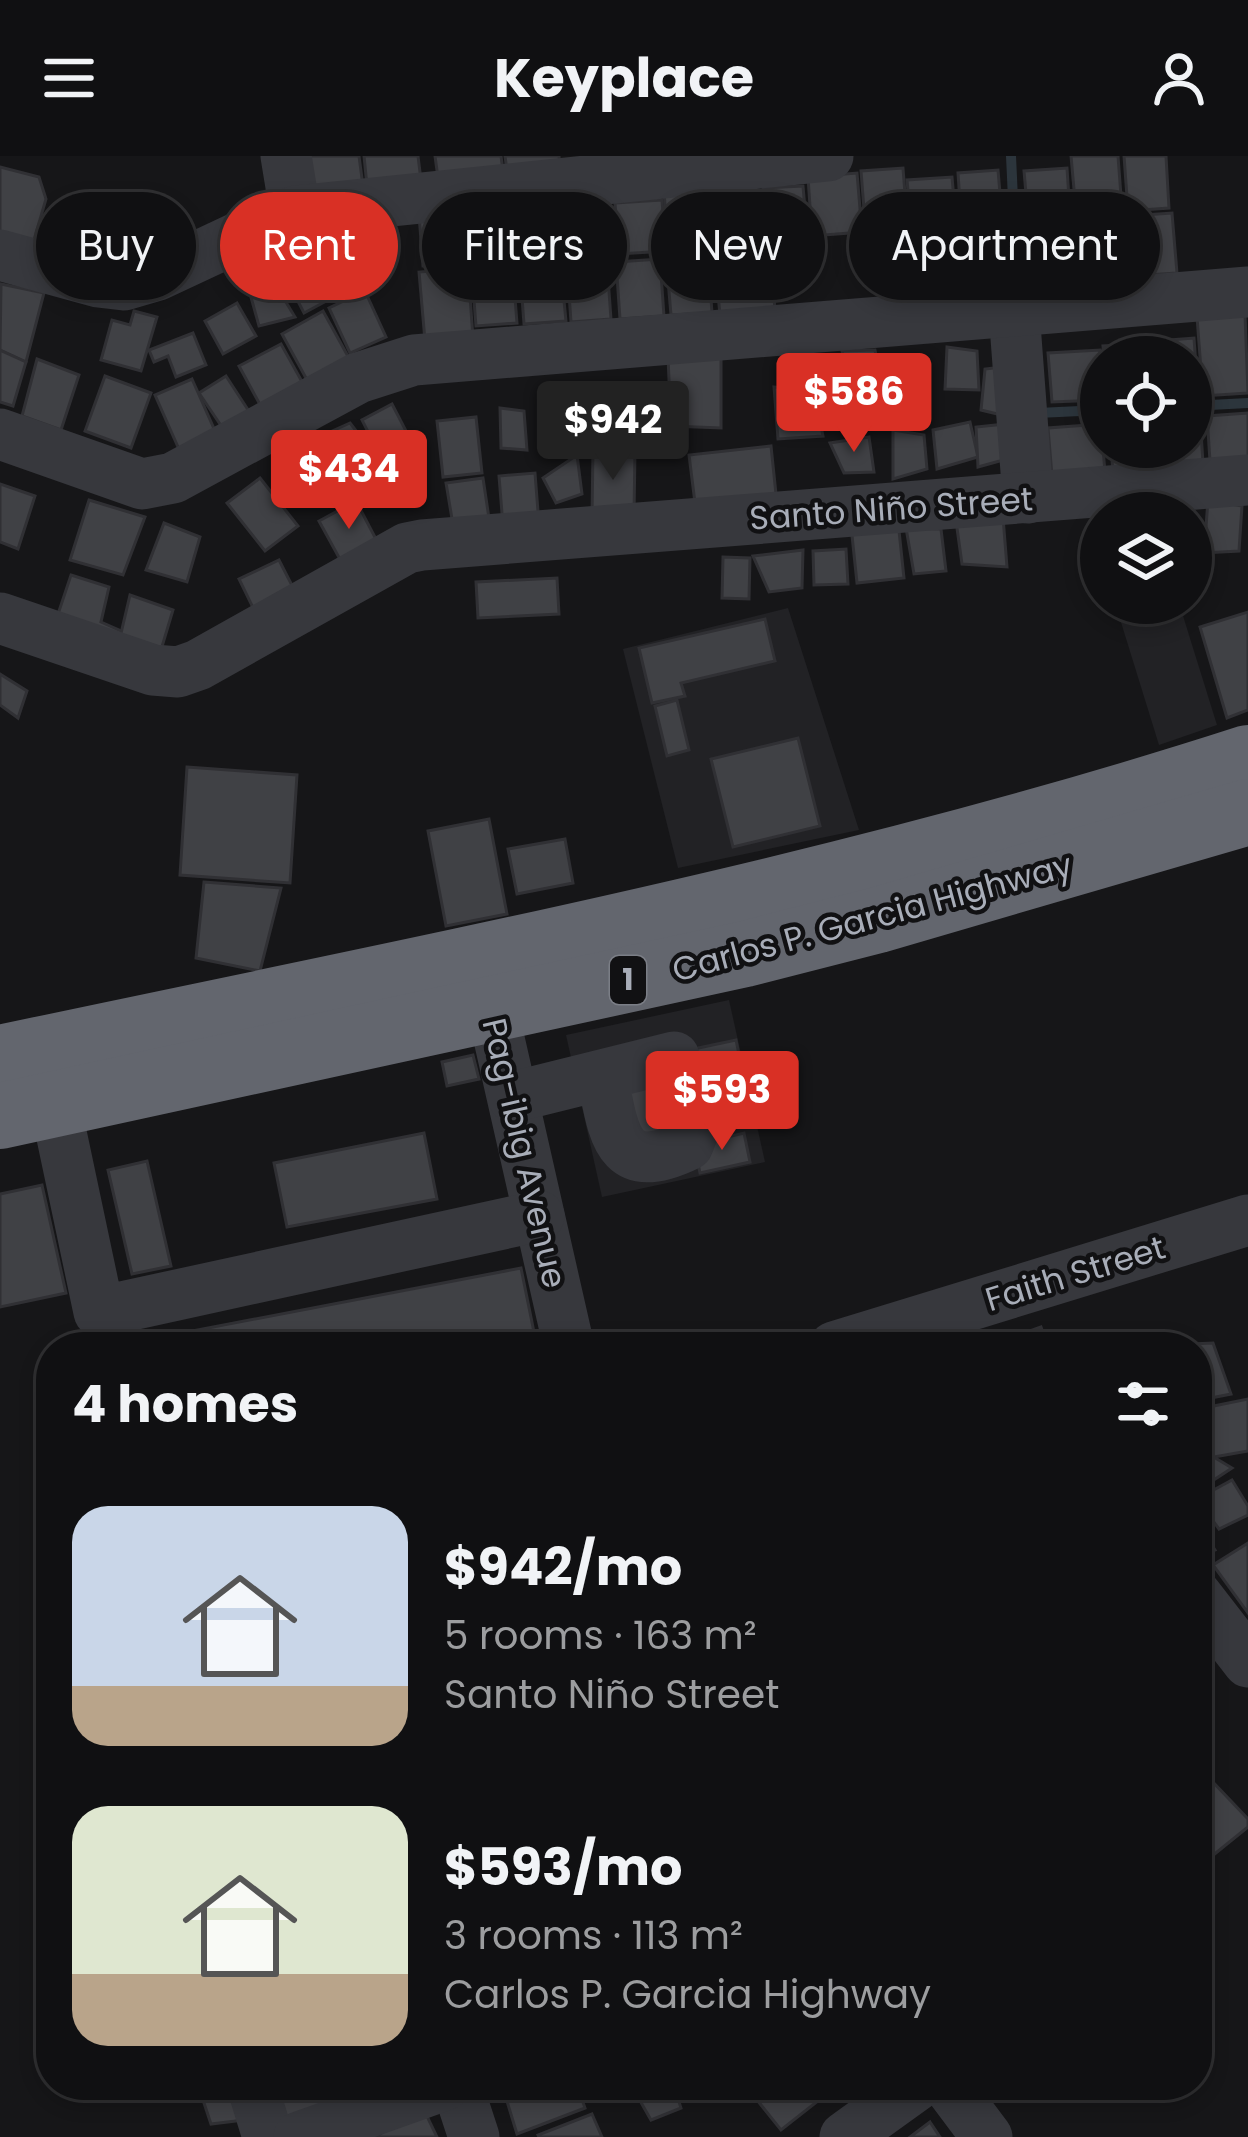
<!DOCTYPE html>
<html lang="en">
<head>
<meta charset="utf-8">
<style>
  :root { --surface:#101012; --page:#19191b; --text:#f1f3f6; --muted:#9c9d9f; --line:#303032; --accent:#d93025 }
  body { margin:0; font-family:Poppins,sans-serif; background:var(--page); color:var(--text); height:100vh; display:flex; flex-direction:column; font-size:45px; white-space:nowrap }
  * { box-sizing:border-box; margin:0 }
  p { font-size:39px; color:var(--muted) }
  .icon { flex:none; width:66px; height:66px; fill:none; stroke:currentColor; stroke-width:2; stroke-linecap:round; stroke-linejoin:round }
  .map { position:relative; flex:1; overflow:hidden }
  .drawer { position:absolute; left:36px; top:1176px; width:1176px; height:768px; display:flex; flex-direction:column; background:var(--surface); border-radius:48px; box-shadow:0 6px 18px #0003,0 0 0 3px var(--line) }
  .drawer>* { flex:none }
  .hud { position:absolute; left:36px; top:36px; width:1176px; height:108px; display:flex; gap:24px }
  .fabs { position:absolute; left:1080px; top:180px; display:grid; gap:24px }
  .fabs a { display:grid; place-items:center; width:132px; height:132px; border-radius:50%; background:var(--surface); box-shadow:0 6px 18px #0003,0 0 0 3px var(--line); font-size:60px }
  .price { position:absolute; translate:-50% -102px; padding:0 27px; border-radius:12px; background:var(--accent); color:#fff; font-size:39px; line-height:78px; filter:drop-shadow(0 3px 6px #0008) }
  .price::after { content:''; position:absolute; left:50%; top:72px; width:36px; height:27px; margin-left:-18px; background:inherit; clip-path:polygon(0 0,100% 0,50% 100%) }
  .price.current { background:#222; color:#fff }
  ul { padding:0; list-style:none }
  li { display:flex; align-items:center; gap:36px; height:300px; padding:0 36px }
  li span { display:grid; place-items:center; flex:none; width:336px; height:240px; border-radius:36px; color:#555 }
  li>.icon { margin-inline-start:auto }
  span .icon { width:144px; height:144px; fill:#fffc; stroke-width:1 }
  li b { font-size:51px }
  h2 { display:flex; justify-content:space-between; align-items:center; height:144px; padding:0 36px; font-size:51px }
  .tag { padding:0 42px; border-radius:54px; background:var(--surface); box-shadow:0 6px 18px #0003,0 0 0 3px var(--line); font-size:42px; line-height:108px }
  .tag.current { background:var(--accent); color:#fff }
  header { display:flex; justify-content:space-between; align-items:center; height:156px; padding:0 36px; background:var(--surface); font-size:54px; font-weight:700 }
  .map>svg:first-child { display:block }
  .built { fill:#222225 }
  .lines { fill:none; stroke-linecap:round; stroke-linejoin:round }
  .stream { stroke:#2c353c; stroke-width:10 }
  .building { fill:#404145; stroke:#303034; stroke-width:3 }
  .minor { stroke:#37383d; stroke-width:51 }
  .highway { stroke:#63666e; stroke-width:66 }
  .labels { text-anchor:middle; stroke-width:9; stroke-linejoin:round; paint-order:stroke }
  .shield { fill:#111113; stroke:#7b7e86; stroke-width:3 }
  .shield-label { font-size:30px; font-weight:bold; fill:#a8adb8 }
  .street-label { font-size:33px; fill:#a8adb8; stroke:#111113 }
</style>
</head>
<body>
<header><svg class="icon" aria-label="menu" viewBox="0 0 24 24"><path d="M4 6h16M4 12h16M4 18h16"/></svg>Keyplace<svg class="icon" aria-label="person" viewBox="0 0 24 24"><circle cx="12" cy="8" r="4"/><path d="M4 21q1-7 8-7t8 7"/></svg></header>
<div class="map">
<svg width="1248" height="1981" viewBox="0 0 1248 1981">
  <rect width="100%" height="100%" fill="#161618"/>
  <g class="built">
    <polygon points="1179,447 1217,569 1159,589 1120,463"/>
    <polygon points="788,452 859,674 678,712 623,493"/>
    <polygon points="729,844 765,1006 602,1041 566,879"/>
  </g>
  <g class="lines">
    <g class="stream">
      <polyline points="1011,0 1017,129"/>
      <polyline points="1191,250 1248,247"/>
      <polyline points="1038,257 1101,254"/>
    </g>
  </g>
  <g class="building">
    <polygon points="310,0 359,0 363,30 302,38"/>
    <polygon points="364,0 418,0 421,24 367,30"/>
    <polygon points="435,0 501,0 503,15 438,22"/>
    <polygon points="505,0 559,0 560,9 507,15"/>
    <polygon points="1071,0 1118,0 1122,53 1076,56"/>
    <polygon points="1124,0 1166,0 1169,52 1128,55"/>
    <polygon points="0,11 39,21 46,43 32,91 0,79"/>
    <polygon points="903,12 908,76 866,79 861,15"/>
    <polygon points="1067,12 1070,57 1028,61 1024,15"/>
    <polygon points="998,14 1002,60 961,62 958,17"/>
    <polygon points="857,17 862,76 812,80 808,21"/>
    <polygon points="952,21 956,66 911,70 907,24"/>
    <polygon points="803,30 807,76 767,79 763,32"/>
    <polygon points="707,32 711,89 668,92 664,35"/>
    <polygon points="608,40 613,101 566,104 561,44"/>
    <polygon points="761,42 764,81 715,85 712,45"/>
    <polygon points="662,44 666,95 619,98 615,47"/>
    <polygon points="560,50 563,105 516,108 512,54"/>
    <polygon points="506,54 510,107 472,109 468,57"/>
    <polygon points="464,55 468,108 423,110 419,59"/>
    <polygon points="1172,57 1177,117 1133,120 1129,60"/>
    <polygon points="1125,59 1130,124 1079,127 1074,63"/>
    <polygon points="1067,63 1071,118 1032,121 1028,65"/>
    <polygon points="1005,67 1010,133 963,137 958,71"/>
    <polygon points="954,76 959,133 916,136 911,79"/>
    <polygon points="314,78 345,135 304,157 274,99"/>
    <polygon points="905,83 909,125 868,127 865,86"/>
    <polygon points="771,87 774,119 716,123 714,92"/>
    <polygon points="708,98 712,157 671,159 666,101"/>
    <polygon points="660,103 664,160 620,163 616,106"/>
    <polygon points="607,107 611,163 571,166 567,110"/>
    <polygon points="468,112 473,182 425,185 419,116"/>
    <polygon points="561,113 566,165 524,168 520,116"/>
    <polygon points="513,116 517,167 476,170 472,119"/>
    <polygon points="773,125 775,155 720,159 717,129"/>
    <polygon points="1,128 44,137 26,206 0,194"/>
    <polygon points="275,128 295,161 259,170 249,134"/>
    <polygon points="365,135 386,181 350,197 329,152"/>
    <polygon points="237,147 256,180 223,198 205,165"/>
    <polygon points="134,155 157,161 141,215 101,204 112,164 130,169"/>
    <polygon points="323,155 355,213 313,235 282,178"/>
    <polygon points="1245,158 1248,237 1203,240 1197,161"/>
    <polygon points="193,177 206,209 176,221 168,200 154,206 149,194"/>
    <polygon points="1194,182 1198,238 1191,238 1191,201 1144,201 1143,186"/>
    <polygon points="281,188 305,231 270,267 239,210"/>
    <polygon points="1140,188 1141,201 1104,201 1103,190"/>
    <polygon points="947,191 977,195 979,234 945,233"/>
    <polygon points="0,194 26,206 13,250 0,246"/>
    <polygon points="875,194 880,219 847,216 842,195"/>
    <polygon points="1100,194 1101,244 1052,246 1048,197"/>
    <polygon points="721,198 721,272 671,270 668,201"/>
    <polygon points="37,203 79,219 61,274 22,260"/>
    <polygon points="911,206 917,243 886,250 880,219"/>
    <polygon points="1010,210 1014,262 981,254 985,213"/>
    <polygon points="826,213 868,219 867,256 830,259"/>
    <polygon points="105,220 151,237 131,292 85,275"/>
    <polygon points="226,220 254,263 228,280 199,237"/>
    <polygon points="192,223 219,284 182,300 155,239"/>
    <polygon points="774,231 814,235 823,280 778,283"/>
    <polygon points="392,248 419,300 388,316 362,264"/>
    <polygon points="500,252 524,255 527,294 501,292"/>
    <polygon points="1248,257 1248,302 1210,305 1207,260"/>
    <polygon points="1200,260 1203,307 1156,309 1155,291 1191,291 1191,261"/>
    <polygon points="476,261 482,317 443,321 437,265"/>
    <polygon points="970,266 978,301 937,313 933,274"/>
    <polygon points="350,267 388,316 340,344 310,285"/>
    <polygon points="1015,267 1018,300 978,311 976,271"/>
    <polygon points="1101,268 1105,316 1052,320 1048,272"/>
    <polygon points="893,274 924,279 927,313 893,323"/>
    <polygon points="869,281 874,316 844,317 830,287"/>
    <polygon points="771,290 776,338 695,347 689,299"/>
    <polygon points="1111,291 1150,291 1152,315 1113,317"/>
    <polygon points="593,293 635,295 634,360 592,359"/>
    <polygon points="577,299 582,338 556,347 543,322"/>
    <polygon points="535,317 539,368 503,370 499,320"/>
    <polygon points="260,322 298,370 265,395 227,347"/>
    <polygon points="483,322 490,369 454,375 446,327"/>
    <polygon points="0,328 35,340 18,393 0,386"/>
    <polygon points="89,344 145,361 123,419 70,404"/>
    <polygon points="1208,344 1242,350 1239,395 1204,397"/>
    <polygon points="356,345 378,387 342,407 319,365"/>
    <polygon points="1003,361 1007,411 962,408 956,365"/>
    <polygon points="898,365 904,422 857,427 851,370"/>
    <polygon points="164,367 200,381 187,426 146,414"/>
    <polygon points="906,372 941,373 946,415 914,418"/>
    <polygon points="846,393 848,428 814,429 813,395"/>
    <polygon points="803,394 802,432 769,436 753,400"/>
    <polygon points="723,401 750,402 749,443 722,442"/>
    <polygon points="279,404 300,445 259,464 239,423"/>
    <polygon points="71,419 109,431 101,466 121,475 118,490 55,467"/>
    <polygon points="557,422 559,458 478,462 476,426"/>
    <polygon points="130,439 173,454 158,504 118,490"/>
    <polygon points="1248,456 1248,554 1227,562 1200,471"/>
    <polygon points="765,463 775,505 681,527 685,540 652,547 639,492"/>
    <polygon points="0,518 27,535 18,562 0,549"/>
    <polygon points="677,544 689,594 667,600 655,550"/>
    <polygon points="798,582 820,670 733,691 711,603"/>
    <polygon points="187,611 297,619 290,727 180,719"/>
    <polygon points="489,663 507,758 446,770 428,675"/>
    <polygon points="565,683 573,727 517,738 508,693"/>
    <polygon points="204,726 281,732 260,815 196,802"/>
    <polygon points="736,884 751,956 704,965 689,894"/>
    <polygon points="473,899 479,923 447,930 442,906"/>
    <polygon points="660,915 676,990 639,998 623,923"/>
    <polygon points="424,977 437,1043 287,1071 274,1007"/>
    <polygon points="744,977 750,1006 700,1017 694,989"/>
    <polygon points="147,1005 171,1110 132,1118 108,1014"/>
    <polygon points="42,1029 66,1137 0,1151 0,1038"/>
    <polygon points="521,1112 537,1191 109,1191"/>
    <polygon points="1041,1171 1048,1191 994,1191 993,1188"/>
    <polygon points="1213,1187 1231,1238 1211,1242 1197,1206 1197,1191 1190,1188"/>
    <polygon points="1248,1243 1248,1295 1214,1301 1204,1252"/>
    <polygon points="1197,1291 1232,1312 1197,1335"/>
    <polygon points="1232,1324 1248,1350 1248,1359 1219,1373 1197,1343"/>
    <polygon points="1197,1366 1215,1394 1197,1401"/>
    <polygon points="1248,1387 1248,1457 1213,1409"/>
    <polygon points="1210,1623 1248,1663 1248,1671 1201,1709 1197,1703 1197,1633"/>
    <polygon points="198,1929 233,1929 244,1964 211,1968"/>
    <polygon points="290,1929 337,1929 342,1944 283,1979 268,1936"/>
    <polygon points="502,1929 577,1929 585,1952 517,1978"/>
    <polygon points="745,1929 813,1929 823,1941 781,1974"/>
    <polygon points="822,1929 854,1929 832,1944"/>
    <polygon points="675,1933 681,1952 651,1964 639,1943"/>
    <polygon points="424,1954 437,1981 374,1981"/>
    <polygon points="592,1958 602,1981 539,1981 538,1979"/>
    <polygon points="930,1966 940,1981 910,1981"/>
  </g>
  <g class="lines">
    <g class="minor">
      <polyline points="286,0 295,55"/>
      <polyline points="0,99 98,126 124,129 158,119 295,55 828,0"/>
      <polyline points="1014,155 1028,342"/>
      <polyline points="0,278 142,328 173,322 358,222 414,204 1248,136"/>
      <polyline points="0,462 153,514 178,516 198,509 407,392 422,389 1248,324"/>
      <polyline points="485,821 569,1191"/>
      <path d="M513,941L674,901L695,971L688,989C616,1024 614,977 602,919"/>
      <polyline points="55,948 99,1156 539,1060"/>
      <polyline points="834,1191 1248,1064"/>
      <polyline points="1197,1440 1248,1506"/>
      <polyline points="252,1929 268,1981"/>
      <polyline points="457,1929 474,1981"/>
      <polyline points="948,1929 987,1981"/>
      <polyline points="299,1981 445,1929"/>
      <polyline points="845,1981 917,1929"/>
    </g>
    <g class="highway">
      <path d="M0,902C419,813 840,734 1248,602"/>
      <polyline points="0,960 745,798 878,764 1248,656"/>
    </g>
  </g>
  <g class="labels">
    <rect class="shield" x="610" y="800" width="36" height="48" rx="9"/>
    <g class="shield-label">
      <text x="628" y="834">1</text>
    </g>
    <g class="street-label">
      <text transform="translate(891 352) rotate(-4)" y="12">Santo Niño Street</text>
      <text transform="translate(872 761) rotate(-15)" y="12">Carlos P. Garcia Highway</text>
      <text transform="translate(525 997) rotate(77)" y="12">Pag-ibig Avenue</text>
      <text transform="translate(1075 1117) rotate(-17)" y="12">Faith Street</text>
    </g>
  </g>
</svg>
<div class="fabs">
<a><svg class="icon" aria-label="locate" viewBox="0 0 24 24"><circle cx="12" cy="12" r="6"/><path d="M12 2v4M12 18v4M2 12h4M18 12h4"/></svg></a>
<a><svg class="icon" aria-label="layers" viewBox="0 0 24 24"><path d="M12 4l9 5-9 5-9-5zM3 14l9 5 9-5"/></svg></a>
</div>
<b class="price" style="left:854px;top:299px">$586</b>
<b class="price current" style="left:613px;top:327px">$942</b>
<b class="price" style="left:349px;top:376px">$434</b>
<b class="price" style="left:722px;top:997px">$593</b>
<div class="hud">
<a class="tag">Buy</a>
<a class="tag current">Rent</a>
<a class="tag">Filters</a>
<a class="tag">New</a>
<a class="tag">Apartment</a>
</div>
<section class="drawer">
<h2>4 homes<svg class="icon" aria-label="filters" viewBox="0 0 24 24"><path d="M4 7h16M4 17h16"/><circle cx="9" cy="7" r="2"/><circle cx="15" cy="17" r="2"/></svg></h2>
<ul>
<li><span style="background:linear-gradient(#c9d6e8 75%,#b9a48a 0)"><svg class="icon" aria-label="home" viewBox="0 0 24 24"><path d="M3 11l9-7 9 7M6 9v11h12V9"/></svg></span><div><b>$942/mo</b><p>5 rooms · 163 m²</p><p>Santo Niño Street</p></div></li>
<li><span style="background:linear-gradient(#dfe7d0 70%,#b9a48a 0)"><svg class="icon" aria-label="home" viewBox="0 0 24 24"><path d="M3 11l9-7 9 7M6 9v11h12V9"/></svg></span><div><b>$593/mo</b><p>3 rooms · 113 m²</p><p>Carlos P. Garcia Highway</p></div></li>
</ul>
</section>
</div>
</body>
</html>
